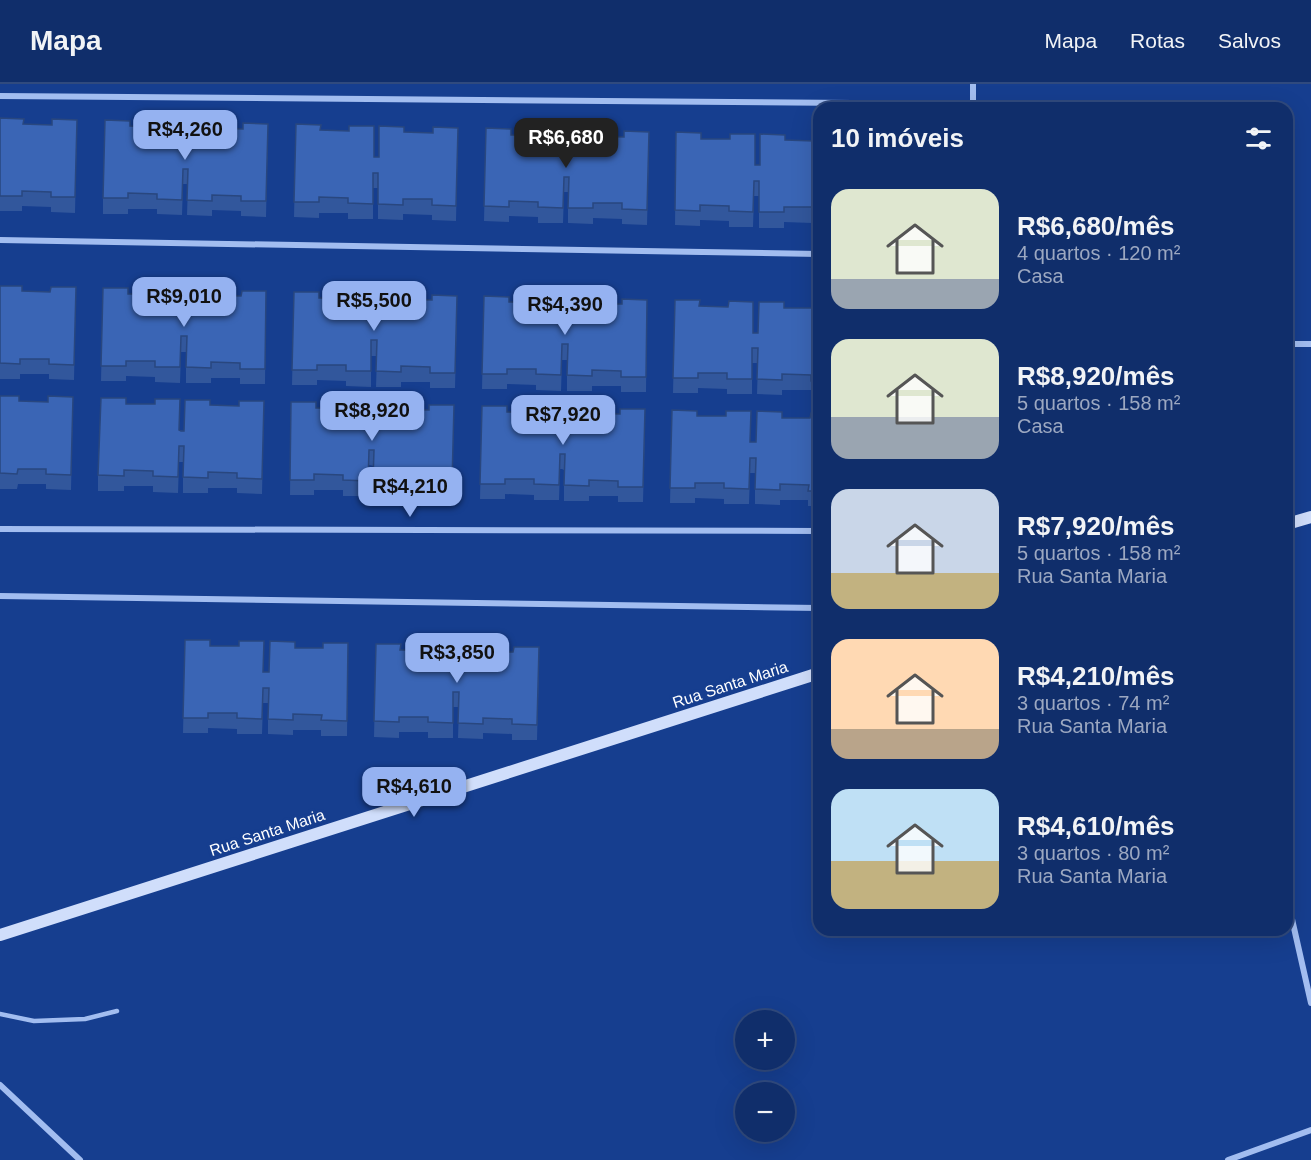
<!DOCTYPE html>
<html lang="pt">
<head>
<meta charset="utf-8">
<style>
  :root { --surface:#102e6b; --page:#193671; --text:#f1f3f6; --muted:#9ca8c1; --line:#304a7e; --accent:#95b2f1 }
  body { margin:0; font-family:Helvetica,sans-serif; background:var(--page); color:var(--text); height:100vh; display:flex; flex-direction:column; font-size:22px; white-space:nowrap }
  * { box-sizing:border-box; margin:0 }
  p { font-size:20px; color:var(--muted) }
  .icon { flex:none; width:33px; height:33px; fill:none; stroke:currentColor; stroke-width:2; stroke-linecap:round; stroke-linejoin:round }
  .map { position:relative; flex:1; overflow:hidden }
  .details { position:absolute; left:813px; top:18px; width:480px; height:834px; display:flex; flex-direction:column; background:var(--surface); border-radius:18px; box-shadow:0 6px 24px #0002,0 0 0 2px var(--line) }
  .details>* { flex:none }
  .controls { position:absolute; left:735px; top:926px; display:grid; gap:12px }
  .controls a { display:grid; place-items:center; width:60px; height:60px; border-radius:50%; background:var(--surface); box-shadow:0 6px 24px #0002,0 0 0 2px var(--line); font-size:30px }
  .price { position:absolute; translate:-50% -51px; padding:0 14px; border-radius:12px; background:var(--accent); color:#111; font-size:20px; line-height:39px; filter:drop-shadow(0 2px 3px #0008) }
  .price::after { content:''; position:absolute; left:50%; top:36px; width:18px; height:14px; margin-left:-9px; background:inherit; clip-path:polygon(0 0,100% 0,50% 100%) }
  .price.current { background:#222; color:#fff }
  ul { padding:0; list-style:none }
  li { display:flex; align-items:center; gap:18px; height:150px; padding:0 18px }
  li span { display:grid; place-items:center; flex:none; width:168px; height:120px; border-radius:18px; color:#555 }
  li>.icon { margin-inline-start:auto }
  span .icon { width:72px; height:72px; fill:#fffc; stroke-width:1 }
  li b { font-size:26px }
  h2 { display:flex; justify-content:space-between; align-items:center; height:72px; padding:0 18px; font-size:26px }
  header { display:flex; align-items:center; gap:36px; box-sizing:border-box; height:84px; padding:0 30px; background:var(--surface); border-bottom:2px solid var(--line) }
  header strong { font-size:28px }
  nav { display:flex; gap:33px; margin-inline-start:auto; font-size:21px }
  .map>svg:first-child { display:block }
  .lines { fill:none; stroke-linecap:round; stroke-linejoin:round }
  .lane { stroke:#a2bdf0; stroke-width:4.5 }
  .street { stroke:#a2bdf0; stroke-width:6 }
  .secondary { stroke:#d0defb; stroke-width:12 }
  .wall { fill:#32579c }
  .building { fill:#3a65b5; stroke:#29477f; stroke-width:1.5 }
  .labels { text-anchor:middle; stroke-width:6; stroke-linejoin:round; paint-order:stroke }
  .street-label { font-size:16px; fill:#fff; stroke:#163e8f }
</style>
</head>
<body>
<header>
<strong>Mapa</strong>
<nav><a>Mapa</a><a>Rotas</a><a>Salvos</a></nav>
</header>
<div class="map">
<svg width="1311" height="1076" viewBox="0 0 1311 1076">
  <rect width="100%" height="100%" fill="#163e8f"/>
  <g class="lines">
    <polyline class="lane" points="0,930 34,937 85,935 117,927"/>
    <g class="street">
      <polyline points="0,12 973,20"/>
      <polyline points="973,23 973,0"/>
      <polyline points="0,156 819,170"/>
      <polyline points="1287,260 1311,260"/>
      <polyline points="0,445 819,447"/>
      <polyline points="0,512 819,524"/>
      <polyline points="1287,813 1311,919"/>
      <polyline points="0,1001 80,1076"/>
      <polyline points="1228,1076 1311,1046"/>
    </g>
    <g class="secondary">
      <polyline points="1287,440 1311,433"/>
      <polyline points="0,851 819,589"/>
    </g>
  </g>
  <g class="wall">
    <polygon points="0,34 23,40 52,41 77,36 75,129 51,128 51,123 22,122 22,127 0,127"/>
    <polygon points="268,40 266,133 241,132 241,127 212,126 212,132 187,131 188,100 183,100 182,131 157,130 157,125 128,125 128,130 103,130 103,114 130,42 183,69 188,69 214,44 243,45"/>
    <polygon points="296,40 321,46 374,73 379,73 404,48 433,49 458,44 456,137 432,136 432,131 403,130 403,136 378,135 378,104 373,104 373,135 348,135 348,129 319,129 319,134 294,133"/>
    <polygon points="486,44 511,51 564,77 569,77 595,52 649,63 647,141 622,140 622,135 593,134 593,140 568,139 568,108 564,108 563,139 538,139 538,133 509,132 509,138 484,137"/>
    <polygon points="676,48 701,55 755,81 760,81 785,56 814,57 819,51 819,144 812,144 812,139 784,138 784,144 759,144 759,112 754,112 753,143 729,143 729,137 700,136 700,142 675,141"/>
    <polygon points="0,202 22,207 50,208 76,203 74,296 49,295 49,290 20,290 20,295 0,295"/>
    <polygon points="103,204 128,210 182,237 187,237 213,211 241,212 266,207 265,300 240,300 240,294 211,294 211,299 186,299 186,268 181,268 180,299 155,298 155,293 126,292 126,297 101,297"/>
    <polygon points="294,208 319,214 372,240 377,240 403,215 457,227 455,304 430,304 430,298 401,298 401,303 376,303 377,272 371,272 371,303 346,302 346,297 317,296 317,301 292,301"/>
    <polygon points="484,212 563,244 568,245 594,220 622,220 647,216 646,308 621,308 621,302 592,302 592,307 567,307 567,276 562,276 561,307 536,306 536,301 507,300 507,305 482,305"/>
    <polygon points="675,216 700,222 753,249 758,249 784,224 813,224 819,219 819,312 811,312 811,306 782,306 782,311 757,310 758,279 752,279 752,310 727,310 727,305 698,304 698,309 673,309"/>
    <polygon points="0,312 19,317 48,318 73,313 71,406 46,405 46,400 18,400 17,405 0,405"/>
    <polygon points="264,317 262,410 237,409 237,404 208,404 208,409 183,409 183,378 179,378 178,409 153,408 153,402 124,402 124,407 98,407 98,391 126,320 179,346 184,347 210,321 239,322"/>
    <polygon points="291,318 316,324 370,350 374,351 400,325 429,326 454,321 452,414 427,413 427,408 399,408 398,413 373,413 374,382 369,381 368,412 343,412 343,406 314,406 314,411 290,411"/>
    <polygon points="482,322 507,328 560,354 565,354 591,329 645,341 643,418 618,418 618,412 589,412 589,417 564,417 564,386 562,385 560,385 559,416 534,416 534,411 505,410 505,415 480,415"/>
    <polygon points="672,326 697,332 751,358 756,358 782,334 810,334 819,329 819,422 808,422 808,416 780,416 780,421 755,420 755,389 750,389 749,420 724,420 724,415 695,414 695,419 670,419"/>
    <polygon points="185,556 210,562 264,588 269,588 295,564 348,575 347,652 321,652 321,646 293,646 293,651 268,650 268,619 263,619 262,650 237,650 237,645 208,644 208,649 183,649"/>
    <polygon points="376,560 401,566 454,593 459,593 485,568 539,579 537,656 512,656 512,650 483,649 483,655 458,654 459,623 453,623 453,654 428,654 428,648 399,648 399,654 374,653"/>
  </g>
  <g class="building">
    <polygon points="0,34 24,35 23,40 52,41 52,35 77,36 75,113 51,113 51,108 22,107 22,112 0,112"/>
    <polygon points="105,36 130,37 130,42 158,43 158,38 184,38 183,69 188,69 189,38 214,39 214,44 243,45 243,39 268,40 266,117 241,117 241,112 212,111 212,117 187,116 188,85 183,85 182,116 157,115 157,110 128,109 128,114 103,114"/>
    <polygon points="296,40 321,41 320,46 349,47 349,42 374,42 374,73 379,73 379,42 404,43 404,48 433,49 433,43 458,44 456,122 432,121 432,115 403,115 403,121 378,120 378,89 373,89 373,120 348,119 348,114 319,113 319,118 294,118"/>
    <polygon points="486,44 511,45 511,51 540,51 540,46 565,46 564,77 569,77 570,46 595,47 595,52 624,53 624,47 649,48 647,126 622,125 622,119 593,119 593,124 568,124 569,93 564,93 563,124 538,123 538,118 509,117 509,123 484,122"/>
    <polygon points="676,48 701,49 701,55 730,55 730,50 755,50 755,81 760,81 760,50 785,51 785,56 814,57 815,51 819,51 819,129 812,129 813,123 784,123 784,128 759,128 759,97 754,97 753,128 729,127 729,122 700,121 700,127 675,126"/>
    <polygon points="0,202 22,202 22,207 50,208 51,203 76,203 74,281 49,280 49,275 20,275 20,280 0,279"/>
    <polygon points="103,204 128,204 128,210 157,210 157,205 182,206 181,237 187,237 188,206 213,206 213,211 241,212 242,207 266,207 265,285 240,285 240,279 211,278 211,284 186,283 187,252 181,252 180,283 155,283 155,277 126,277 126,282 101,282"/>
    <polygon points="294,208 319,208 319,214 347,214 348,209 372,209 372,240 377,240 378,209 403,210 403,215 432,216 432,211 457,212 455,289 430,289 430,283 401,282 401,288 376,287 377,256 371,256 371,287 346,287 346,281 317,281 317,286 292,286"/>
    <polygon points="484,212 509,213 509,218 538,218 538,213 563,213 562,244 568,245 569,213 594,214 594,220 622,220 622,215 647,216 646,293 621,293 621,287 592,286 592,292 567,291 568,260 562,260 561,291 536,290 536,285 507,285 507,290 482,290"/>
    <polygon points="675,216 700,216 699,222 728,223 729,217 753,218 753,249 758,249 759,218 784,218 784,224 813,224 813,219 819,219 819,297 811,297 811,291 782,290 782,296 757,295 758,264 752,264 752,295 727,295 727,289 698,289 698,294 673,294"/>
    <polygon points="0,312 19,312 19,317 48,318 48,312 73,313 71,391 46,390 46,385 18,385 17,390 0,389"/>
    <polygon points="101,314 126,314 126,320 155,320 155,315 180,315 179,346 181,347 184,347 185,316 210,316 210,321 239,322 239,317 264,317 262,395 237,394 237,389 208,388 208,394 183,393 184,362 179,362 178,393 153,392 153,387 124,386 124,392 98,391"/>
    <polygon points="291,318 316,318 316,324 345,324 345,319 370,319 369,350 372,351 374,351 375,320 400,320 400,325 429,326 429,321 454,321 452,399 427,398 427,393 399,392 398,398 373,397 374,366 369,366 368,397 343,396 343,391 314,390 314,396 290,396"/>
    <polygon points="482,322 507,322 507,328 536,328 536,323 561,323 560,354 565,354 566,323 591,324 591,329 620,330 620,325 645,325 643,403 618,403 618,397 589,396 589,402 564,401 565,370 560,370 559,401 534,400 534,395 505,395 505,400 480,400"/>
    <polygon points="672,326 697,327 697,332 726,332 726,327 751,327 750,358 756,358 757,327 782,328 782,334 810,334 811,329 819,329 819,407 808,407 809,401 780,400 780,406 755,405 756,374 750,374 749,405 724,404 724,399 695,399 695,404 670,404"/>
    <polygon points="185,556 210,556 210,562 239,562 239,557 264,557 263,588 269,588 270,557 295,558 295,564 323,564 323,559 348,559 347,637 321,636 322,631 293,630 293,636 268,635 269,604 263,604 262,635 237,634 237,629 208,629 208,634 183,634"/>
    <polygon points="376,560 401,560 400,566 429,566 430,561 454,561 454,593 459,593 460,561 485,562 485,568 513,568 514,563 539,563 537,641 512,640 512,635 483,634 483,640 458,639 459,608 453,608 453,639 428,638 428,633 399,633 399,638 374,637"/>
  </g>
  <g class="labels">
    <g class="street-label">
      <text transform="translate(730 600) rotate(-18)" y="6">Rua Santa Maria</text>
      <text transform="translate(267 748) rotate(-18)" y="6">Rua Santa Maria</text>
    </g>
  </g>
</svg>
<div class="controls">
<a>+</a>
<a>−</a>
</div>
<b class="price" style="left:185px;top:77px">R$4,260</b>
<b class="price current" style="left:566px;top:85px">R$6,680</b>
<b class="price" style="left:184px;top:244px">R$9,010</b>
<b class="price" style="left:374px;top:248px">R$5,500</b>
<b class="price" style="left:565px;top:252px">R$4,390</b>
<b class="price" style="left:372px;top:358px">R$8,920</b>
<b class="price" style="left:563px;top:362px">R$7,920</b>
<b class="price" style="left:410px;top:434px">R$4,210</b>
<b class="price" style="left:457px;top:600px">R$3,850</b>
<b class="price" style="left:414px;top:734px">R$4,610</b>
<section class="details">
<h2>10 imóveis<svg class="icon" aria-label="filters" viewBox="0 0 24 24"><path d="M4 7h16M4 17h16"/><circle cx="9" cy="7" r="2"/><circle cx="15" cy="17" r="2"/></svg></h2>
<ul>
<li><span style="background:linear-gradient(#dfe7d0 75%,#9aa5b1 0)"><svg class="icon" aria-label="home" viewBox="0 0 24 24"><path d="M3 11l9-7 9 7M6 9v11h12V9"/></svg></span><div><b>R$6,680/mês</b><p>4 quartos · 120 m²</p><p>Casa</p></div></li>
<li><span style="background:linear-gradient(#dfe7d0 65%,#9aa5b1 0)"><svg class="icon" aria-label="home" viewBox="0 0 24 24"><path d="M3 11l9-7 9 7M6 9v11h12V9"/></svg></span><div><b>R$8,920/mês</b><p>5 quartos · 158 m²</p><p>Casa</p></div></li>
<li><span style="background:linear-gradient(#c9d6e8 70%,#c2b280 0)"><svg class="icon" aria-label="home" viewBox="0 0 24 24"><path d="M3 11l9-7 9 7M6 9v11h12V9"/></svg></span><div><b>R$7,920/mês</b><p>5 quartos · 158 m²</p><p>Rua Santa Maria</p></div></li>
<li><span style="background:linear-gradient(#ffd9b3 75%,#b9a48a 0)"><svg class="icon" aria-label="home" viewBox="0 0 24 24"><path d="M3 11l9-7 9 7M6 9v11h12V9"/></svg></span><div><b>R$4,210/mês</b><p>3 quartos · 74 m²</p><p>Rua Santa Maria</p></div></li>
<li><span style="background:linear-gradient(#bfe0f5 60%,#c2b280 0)"><svg class="icon" aria-label="home" viewBox="0 0 24 24"><path d="M3 11l9-7 9 7M6 9v11h12V9"/></svg></span><div><b>R$4,610/mês</b><p>3 quartos · 80 m²</p><p>Rua Santa Maria</p></div></li>
</ul>
</section>
</div>
</body>
</html>
